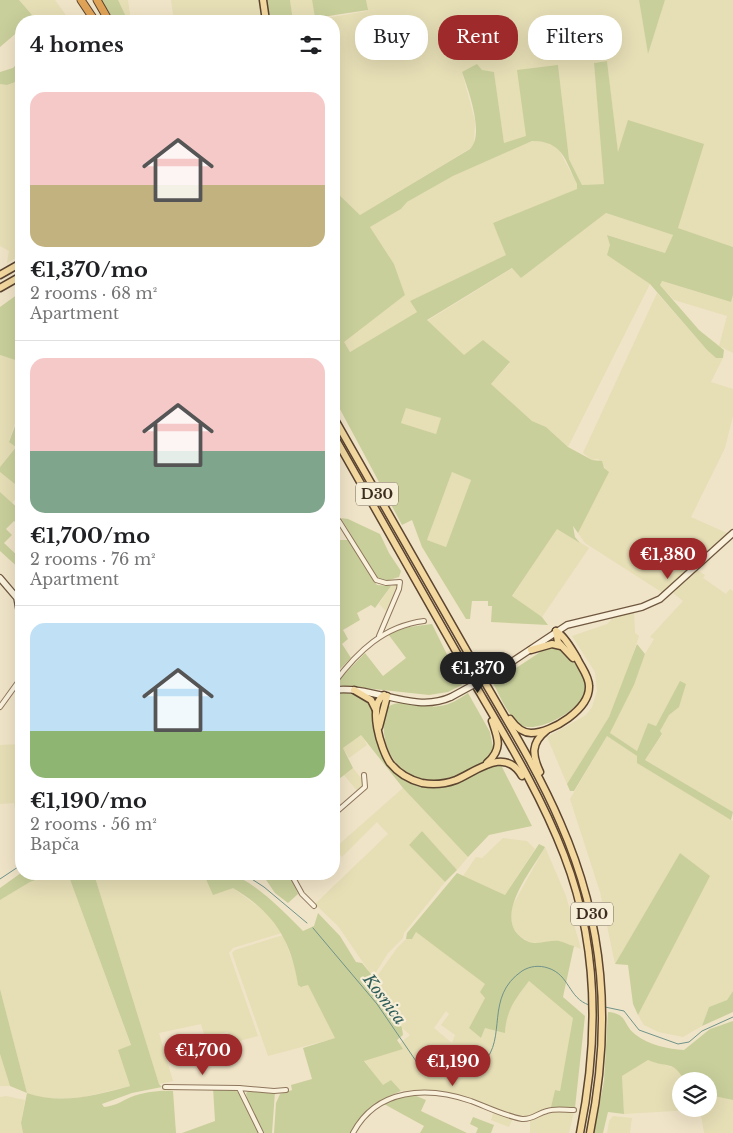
<!DOCTYPE html>
<html lang="en">
<head>
<meta charset="utf-8">
<style>
  :root { --surface:#fff; --page:#f6f6f6; --text:#202124; --muted:#757577; --line:#e0e0e0; --accent:#9e2a2b }
  body { margin:0; font-family:"Libre Baskerville",serif; background:var(--page); color:var(--text); height:100vh; display:flex; flex-direction:column; font-size:19px; white-space:nowrap }
  * { box-sizing:border-box; margin:0 }
  p { font-size:16px; color:var(--muted) }
  .icon { flex:none; width:28px; height:28px; fill:none; stroke:currentColor; stroke-width:2; stroke-linecap:round; stroke-linejoin:round }
  .map { position:relative; flex:1; overflow:hidden }
  .panel { position:absolute; left:15px; top:15px; width:325px; height:865px; display:flex; flex-direction:column; background:var(--surface); border-radius:20px; box-shadow:0 5px 20px #0002 }
  .panel>* { flex:none }
  .top-card { position:absolute; left:355px; top:15px; width:302px; height:45px; display:flex; gap:10px }
  .buttons { position:absolute; left:672px; top:1072px; display:grid; gap:10px }
  .buttons a { display:grid; place-items:center; width:45px; height:45px; border-radius:50%; background:var(--surface); box-shadow:0 5px 20px #0002; font-size:25px }
  .price { position:absolute; translate:-50% -42px; padding:0 11px; border-radius:18px; background:var(--accent); color:#fff; font-size:16px; line-height:32px; filter:drop-shadow(0 1px 2px #0008) }
  .price::after { content:''; position:absolute; left:50%; top:30px; width:15px; height:11px; margin-left:-8px; background:inherit; clip-path:polygon(0 0,100% 0,50% 100%) }
  .price.selected { background:#222; color:#fff }
  ul { padding:0; list-style:none }
  li { display:grid; align-content:center; gap:10px; height:265px; padding:0 15px }
  li+li { border-top:1px solid var(--line) }
  li span { display:grid; place-items:center; height:155px; border-radius:15px; color:#555 }
  li>.icon { margin-inline-start:auto }
  span .icon { width:90px; height:90px; fill:#fffc; stroke-width:1 }
  li b { font-size:21px }
  h2 { display:flex; justify-content:space-between; align-items:center; height:60px; padding:0 15px; font-size:21px }
  .tag { padding:0 18px; border-radius:20px; background:var(--surface); box-shadow:0 5px 20px #0002; font-size:18px; line-height:45px }
  .tag.selected { background:var(--accent); color:#fff }
  .map>svg:first-child { display:block }
  .farmland { fill:#e6deb5; fill-rule:evenodd }
  .green { fill:#c9cf9b; fill-rule:evenodd }
  .lines { fill:none; stroke-linecap:round; stroke-linejoin:round }
  .stream { stroke:#6f938a; stroke-width:1 }
  .street-casing { stroke:#8d765c; stroke-width:6 }
  .secondary-casing { stroke:#6f573f; stroke-width:8 }
  .primary-casing { stroke:#5b4430; stroke-width:9 }
  .highway-casing { stroke:#5b4430; stroke-width:9 }
  .street { stroke:#faf1dc; stroke-width:4 }
  .secondary { stroke:#faf1dc; stroke-width:5.5 }
  .primary { stroke:#f3d9a0; stroke-width:6 }
  .highway { stroke:#e0a458; stroke-width:7 }
  .secondary-bridge-casing { stroke:#6f573f; stroke-width:8; stroke-linecap:butt }
  .secondary-bridge { stroke:#faf1dc; stroke-width:5.5 }
  .labels { text-anchor:middle; stroke-width:4.5; stroke-linejoin:round; paint-order:stroke }
  .shield { fill:#f7eed8; stroke:#756857; stroke-width:1 }
  .shield-label { font-size:14px; font-weight:bold; fill:#3d2e20 }
  .water-label { font-size:16px; font-style:italic; fill:#2f5d5a; stroke:#f7eed8 }
</style>
</head>
<body>
<div class="map">
<svg width="733" height="1133" viewBox="0 0 733 1133">
  <rect width="100%" height="100%" fill="#f0e4c8"/>
  <g class="farmland">
    <polygon points="19,0 55,0 70,21 35,21"/>
    <polygon points="118,0 128,0 131,21 128,21 118,6"/>
    <polygon points="171,0 259,0 263,21 174,21"/>
    <polygon points="290,0 312,0 315,18 293,21"/>
    <polygon points="366,0 639,0 648,53 665,0 733,0 733,247 678,228 618,154 607,61 594,63 605,184 582,185 569,159 558,65 526,137 504,143 494,72 462,72 475,121 474,146 360,215 334,190 334,21 309,21 367,11"/>
    <polygon points="21,80 21,201 17,201 16,211 21,211 21,255 7,263 9,251 0,246 0,84 7,85"/>
    <polygon points="532,141 550,142 559,150 577,184 578,189 493,223 507,255 410,301 417,312 350,352 343,342 405,295 394,264 370,227 401,209 407,202 453,176"/>
    <polygon points="606,213 673,235 665,253 608,235 633,272 650,284 568,447 546,427 532,421 491,384 510,363 464,356 427,321 513,268 521,278"/>
    <polygon points="661,281 731,302 733,295 733,353 719,346 727,316 674,300 660,285"/>
    <polygon points="657,293 707,350 716,358 723,358 711,382 733,389 733,416 725,448 691,517 727,533 663,593 585,543 578,533 608,472 598,459 592,460 583,453"/>
    <polygon points="0,355 21,362 21,405 9,441 16,446 0,467"/>
    <polygon points="406,408 441,418 436,434 401,423"/>
    <polygon points="0,472 21,489 21,500 17,497 12,503 0,492"/>
    <polygon points="452,472 471,480 446,547 427,540"/>
    <polygon points="557,528 589,548 542,617 512,597"/>
    <polygon points="697,570 705,575 703,578 726,594 730,589 733,591 733,812 645,760 662,735 660,731 669,715 678,707 685,685 680,682 656,726 648,723 637,751 610,733 634,685 645,654 654,639 650,637 683,601 673,593"/>
    <polygon points="397,584 398,585 386,611 379,604 391,586"/>
    <polygon points="634,610 635,633 639,636 621,690 609,717 567,784 547,737 586,715 592,707 597,691 595,672 572,636 607,624 611,620 611,615"/>
    <polygon points="361,734 367,745 349,758 343,748"/>
    <polygon points="607,736 637,756 638,763 733,821 733,991 727,1000 709,1007 702,1026 683,1037 658,1032 644,1025 638,1015 709,876 680,853 615,964 600,892 570,799"/>
    <polygon points="21,744 21,815 16,815 14,803 0,804 0,745"/>
    <polygon points="353,768 365,783 358,792 344,775"/>
    <polygon points="403,788 468,857 457,870 422,831 409,845 445,882 404,933 403,938 388,953 373,977 338,926 315,904 388,834 377,822 342,857 335,848"/>
    <polygon points="503,838 527,841 535,849 505,895 463,876 476,857 482,858"/>
    <polygon points="545,847 566,896 581,949 560,941 531,943 518,935 511,924 510,910"/>
    <polygon points="52,874 68,874 131,1046 118,1050 130,1086 84,1097 70,1098 42,1098 27,1093 0,989 0,900 30,882"/>
    <polygon points="94,874 186,874 205,877 233,888 267,913 282,933 233,948 229,953 258,1036 232,1043 228,1032 205,1037 201,1024 159,1033 173,1081 159,1084"/>
    <path d="M416,932L486,984L485,998L469,1028L481,1038L485,1028L505,1032L506,1017L510,1006L529,981L574,1018L560,1091L555,1090L551,1107L529,1117H521L449,1093L415,1090L401,1091L391,1080L383,1086L364,1060L402,1049L399,1044L410,1035L402,1028L375,979L397,948L406,939H412ZM446,1011L449,1014L441,1025L455,1035L452,1043L434,1028Z"/>
    <polygon points="283,935 295,968 298,985 303,987 308,985 336,1038 268,1056 232,953 235,950"/>
    <polygon points="0,1054 10,1086 0,1086"/>
    <polygon points="648,1060 679,1069 685,1081 681,1081 681,1109 691,1110 624,1114 622,1076"/>
    <polygon points="709,1095 733,1100 733,1133 704,1133 700,1109 709,1109"/>
    <polygon points="6,1096 25,1100 21,1123 23,1133 0,1133 0,1097"/>
    <polygon points="494,1111 513,1118 509,1127 491,1120"/>
    <polygon points="555,1111 574,1112 569,1133 530,1133 530,1121"/>
    <polygon points="613,1116 632,1118 630,1133 607,1133 609,1121"/>
  </g>
  <g class="green">
    <polygon points="0,0 19,0 32,15 25,21 21,21 21,29 0,47"/>
    <polygon points="101,0 118,0 128,21 115,21"/>
    <polygon points="265,0 290,0 293,21 269,21"/>
    <polygon points="312,0 366,0 368,10 315,18"/>
    <polygon points="639,0 665,0 648,54"/>
    <polygon points="21,59 21,80 7,85 0,84 0,72 13,68"/>
    <path d="M607,61L618,152L628,120L704,144L678,228L733,247V295L731,302L662,281L660,285L699,330L724,350L723,358H716L707,350L650,284L607,255L610,245L607,235L665,253L673,235L606,213L521,278L512,268L427,320L464,355L483,340L510,362L491,384L532,421L546,427L568,447L592,460L602,461L604,468L609,472L578,533L573,526L575,537L580,543L557,529L512,596L542,617L548,625L491,622L492,606H488V601H472L470,619H466L422,547L412,520L402,525L334,398V190L360,215L470,149C485,135 468,89 462,72L477,64L482,70L494,72L504,143L526,136L517,70L558,65L569,159L582,185L604,184L594,63ZM532,141C563,141 565,160 577,184V189L493,223L506,255L410,301L417,312L350,352L344,342L405,295L394,264L370,227L401,209L407,202L453,176ZM406,408L441,418L436,434L401,423ZM452,472L471,480L446,547L427,540Z"/>
    <polygon points="21,292 21,362 0,355 0,307"/>
    <polygon points="18,418 21,418 21,489 0,472 0,467 16,447 9,442"/>
    <polygon points="0,492 21,511 21,527 14,521 6,529 12,535 4,543 21,559 21,570 0,551"/>
    <polygon points="341,518 348,519 380,534 389,553 401,571 399,577 386,581 376,577"/>
    <polygon points="337,540 348,540 377,585 391,586 375,608 371,605 357,613 360,620 343,630 348,639 342,644 351,658 334,675 334,541"/>
    <polygon points="432,624 462,685 448,692 429,695 337,685 338,681 365,653 383,676 406,658 388,634 409,627"/>
    <polygon points="637,644 645,654 634,685 610,733 637,751 648,723 656,726 680,681 686,684 679,707 669,715 660,731 662,734 645,760 733,812 731,820 637,763 637,756 607,736 574,791 570,791 567,784 609,717"/>
    <path d="M548,647C558,646 564,652 571,659C579,669 590,683 583,697C576,712 536,734 521,725C508,717 500,696 493,683Z"/>
    <path d="M334,693C348,691 367,694 374,708C377,716 374,727 376,735C381,767 412,791 444,786C464,783 481,769 500,763L532,826L489,835L468,857L403,788L361,735L343,748L353,768L334,783Z"/>
    <path d="M468,693L490,732L494,752C480,767 456,781 434,781C396,781 374,740 388,707C399,697 424,709 439,706C450,705 459,699 468,693Z"/>
    <polygon points="422,831 457,870 445,882 409,845"/>
    <path d="M539,844L545,847C531,872 487,923 529,942C537,945 550,940 559,941C564,942 569,945 574,946L563,997L585,1016L575,1108L551,1107L555,1090L560,1091L573,1018L529,981C516,998 506,1010 505,1033L485,1028L481,1038L469,1028L485,998L480,992L485,984L416,932L412,939H406L407,933L457,873L505,895Z"/>
    <polygon points="680,853 710,876 638,1015 633,1004 628,965 615,964"/>
    <polygon points="21,873 52,874 30,882 0,900 0,888"/>
    <path d="M68,874H94L159,1084L162,1087L132,1093L102,1104L104,1107C115,1106 122,1101 131,1097C144,1092 160,1090 173,1091L176,1133H23L21,1123L27,1093L10,1086L0,1054V989L27,1093C60,1105 98,1095 130,1086L118,1050L131,1045Z"/>
    <path d="M186,874C200,874 216,871 229,874C253,879 286,914 303,931L314,926L318,913L340,936L356,962L362,963L375,979L402,1028L403,1035L397,1040L403,1049L364,1061L383,1085L391,1080L401,1091C379,1100 362,1112 351,1133H274L276,1103L280,1094L292,1090L291,1085L312,1079L303,1048L335,1038L308,985L301,987L298,985C291,939 273,912 233,888L213,895L205,877Z"/>
    <polygon points="262,874 289,874 298,894 288,903 275,893"/>
    <polygon points="733,991 733,1012 702,1026 709,1007 727,1000"/>
    <path d="M608,1012C629,1014 622,1025 636,1035C649,1045 669,1049 684,1050L710,1029L733,1021V1100L709,1095V1081H685C672,1059 669,1069 648,1060L622,1076L624,1114L608,1112L603,1133H594L604,1081Z"/>
    <polygon points="213,1088 234,1089 240,1094 260,1133 182,1133 215,1121"/>
    <polygon points="249,1091 275,1092 272,1133 263,1133 247,1099 246,1093"/>
    <polygon points="414,1095 426,1100 421,1111 467,1133 420,1133 424,1126 384,1104 395,1099"/>
    <polygon points="473,1117 494,1125 491,1133 476,1133 478,1128 470,1124"/>
  </g>
  <g class="lines">
    <g class="stream">
      <polyline points="244,874 264,887 307,923"/>
      <polyline points="0,879 21,865"/>
      <polyline points="313,928 377,1004 418,1064 444,1072"/>
      <polyline points="605,1007 624,1011 639,1030 678,1044 689,1042 702,1031 733,1017"/>
      <path d="M454,1073C464,1072 475,1070 483,1063C508,1038 484,997 522,971C530,966 539,965 548,968C570,975 568,998 589,1005"/>
    </g>
    <g class="street-casing">
      <g id="street">
        <polyline points="334,517 339,521 376,580 386,583 400,582 399,589 379,636"/>
        <path d="M334,683C358,651 384,626 424,621"/>
        <polyline points="0,707 21,678"/>
        <polyline points="334,814 365,787 364,775"/>
        <polyline points="291,874 302,894 314,906"/>
        <polyline points="165,1087 239,1088"/>
        <polyline points="261,1133 239,1088 274,1091 286,1090"/>
        <path d="M353,1133C377,1088 427,1086 471,1101C487,1107 505,1116 522,1119C532,1120 538,1113 547,1111C555,1108 565,1110 574,1110"/>
      </g>
    </g>
    <g class="secondary-casing">
      <g id="secondary">
        <polyline points="0,578 17,598 21,621"/>
        <polyline points="495,673 567,625 642,607 660,599 733,533"/>
        <path d="M334,690C373,685 414,714 451,697"/>
      </g>
    </g>
    <g class="primary-casing">
      <g id="primary">
        <polyline points="263,0 266,21"/>
        <polyline points="0,275 21,263"/>
        <polyline points="0,288 21,276"/>
        <path d="M334,418C380,498 426,579 472,660C502,713 536,766 560,822C605,924 612,1024 590,1133"/>
        <path d="M334,436C377,511 419,587 462,662C498,725 538,787 564,855C599,945 599,1039 580,1133"/>
        <polyline points="556,631 558,642 573,658"/>
        <polyline points="531,650 552,644 561,646"/>
        <polyline points="354,690 371,700 376,710"/>
        <path d="M384,695C367,705 381,750 390,763C398,773 410,780 422,783C433,785 445,784 456,780C477,771 505,746 522,776"/>
        <path d="M510,719C515,726 522,733 531,733C552,733 590,709 589,686C589,676 581,667 577,658C572,650 565,636 556,631"/>
        <polyline points="379,727 387,696"/>
        <path d="M487,763C503,749 498,738 492,721"/>
        <path d="M540,772C532,755 531,743 546,731"/>
      </g>
    </g>
    <g class="highway-casing">
      <g id="highway">
        <polyline points="81,0 95,21"/>
        <polyline points="97,0 109,21"/>
      </g>
    </g>
    <use href="#street" class="street"/>
    <use href="#secondary" class="secondary"/>
    <use href="#primary" class="primary"/>
    <use href="#highway" class="highway"/>
    <g class="secondary-bridge-casing">
      <polyline id="secondary-bridge" points="451,697 495,673"/>
    </g>
    <use href="#secondary-bridge" class="secondary-bridge"/>
  </g>
  <g class="labels">
    <g class="shield">
      <rect x="356" y="482.5" width="42" height="23" rx="4"/>
      <rect x="571" y="902.5" width="42" height="23" rx="4"/>
    </g>
    <g class="shield-label">
      <text x="377" y="499">D30</text>
      <text x="592" y="919">D30</text>
    </g>
    <g class="water-label">
      <text transform="translate(385 999) rotate(53)" y="6">Kosnica</text>
    </g>
  </g>
</svg>
<div class="buttons">
<a><svg class="icon" aria-label="layers" viewBox="0 0 24 24"><path d="M12 4l9 5-9 5-9-5zM3 14l9 5 9-5"/></svg></a>
</div>
<b class="price" style="left:668px;top:580px">€1,380</b>
<b class="price selected" style="left:478px;top:694px">€1,370</b>
<b class="price" style="left:203px;top:1076px">€1,700</b>
<b class="price" style="left:453px;top:1087px">€1,190</b>
<div class="top-card">
<a class="tag">Buy</a>
<a class="tag selected">Rent</a>
<a class="tag">Filters</a>
</div>
<section class="panel">
<h2>4 homes<svg class="icon" aria-label="filters" viewBox="0 0 24 24"><path d="M4 7h16M4 17h16"/><circle cx="9" cy="7" r="2"/><circle cx="15" cy="17" r="2"/></svg></h2>
<ul>
<li><span style="background:linear-gradient(#f6c9c9 60%,#c2b280 0)"><svg class="icon" aria-label="home" viewBox="0 0 24 24"><path d="M3 11l9-7 9 7M6 9v11h12V9"/></svg></span><div><b>€1,370/mo</b><p>2 rooms · 68 m²</p><p>Apartment</p></div></li>
<li><span style="background:linear-gradient(#f6c9c9 60%,#7fa58c 0)"><svg class="icon" aria-label="home" viewBox="0 0 24 24"><path d="M3 11l9-7 9 7M6 9v11h12V9"/></svg></span><div><b>€1,700/mo</b><p>2 rooms · 76 m²</p><p>Apartment</p></div></li>
<li><span style="background:linear-gradient(#bfe0f5 70%,#8fb573 0)"><svg class="icon" aria-label="home" viewBox="0 0 24 24"><path d="M3 11l9-7 9 7M6 9v11h12V9"/></svg></span><div><b>€1,190/mo</b><p>2 rooms · 56 m²</p><p>Bapča</p></div></li>
</ul>
</section>
</div>
</body>
</html>
